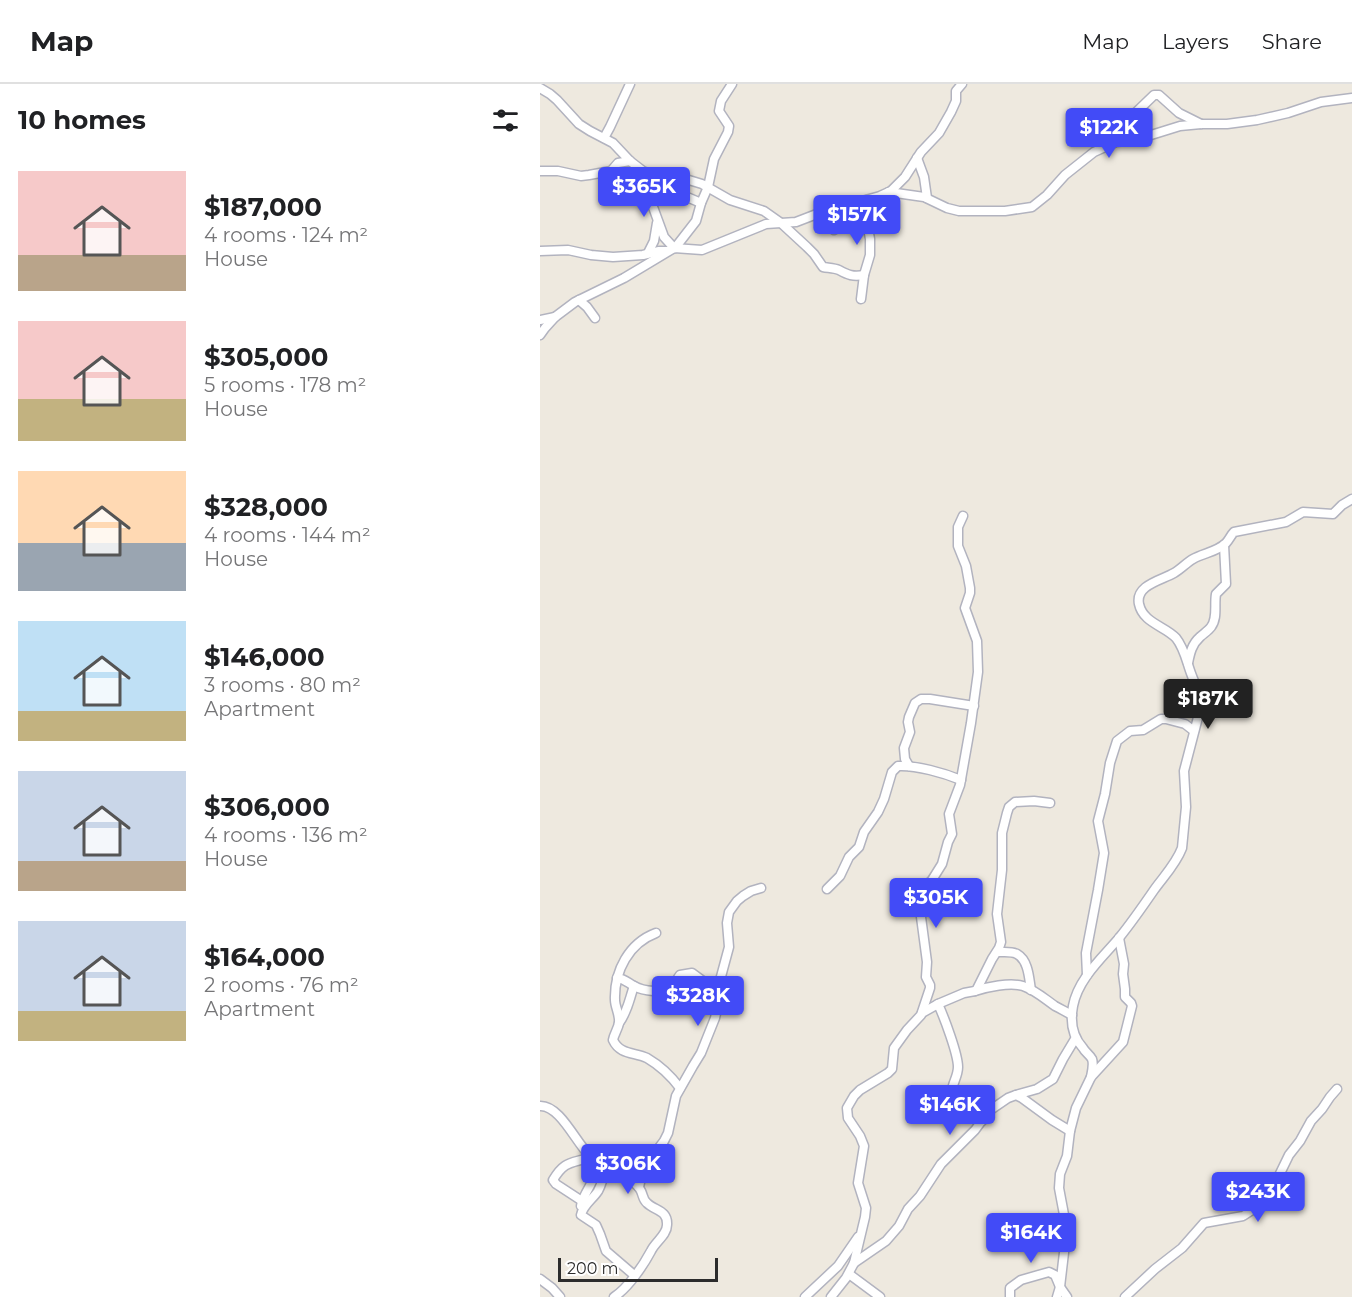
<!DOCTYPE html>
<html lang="en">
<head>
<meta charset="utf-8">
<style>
  :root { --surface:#fff; --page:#f6f6f6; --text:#202124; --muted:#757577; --line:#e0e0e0; --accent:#424bf7 }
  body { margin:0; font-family:Montserrat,sans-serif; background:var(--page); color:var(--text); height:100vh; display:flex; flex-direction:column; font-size:22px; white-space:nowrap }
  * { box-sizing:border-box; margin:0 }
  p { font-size:20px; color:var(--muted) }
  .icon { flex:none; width:33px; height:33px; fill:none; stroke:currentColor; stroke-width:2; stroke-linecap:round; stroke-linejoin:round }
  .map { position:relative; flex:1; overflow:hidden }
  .side { display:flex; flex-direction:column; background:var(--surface); width:540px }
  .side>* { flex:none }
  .scale { position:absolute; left:18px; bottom:15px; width:160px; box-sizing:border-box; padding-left:6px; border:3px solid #2c2c2c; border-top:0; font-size:16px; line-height:21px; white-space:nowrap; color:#2c2c2c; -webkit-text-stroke:4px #fff; paint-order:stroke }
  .price { position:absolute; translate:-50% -51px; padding:0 14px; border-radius:6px; background:var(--accent); color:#fff; font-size:20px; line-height:39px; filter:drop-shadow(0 2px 3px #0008) }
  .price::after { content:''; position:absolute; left:50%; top:36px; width:18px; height:14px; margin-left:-9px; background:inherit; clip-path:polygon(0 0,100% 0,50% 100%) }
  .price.on { background:#222; color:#fff }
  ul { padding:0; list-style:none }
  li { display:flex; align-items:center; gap:18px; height:150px; padding:0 18px }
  li span { display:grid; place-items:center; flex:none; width:168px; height:120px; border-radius:0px; color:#555 }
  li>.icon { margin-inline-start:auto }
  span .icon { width:72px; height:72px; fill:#fffc; stroke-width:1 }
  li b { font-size:26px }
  h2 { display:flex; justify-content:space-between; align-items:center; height:72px; padding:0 18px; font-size:26px }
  header { display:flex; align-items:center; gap:36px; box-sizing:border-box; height:84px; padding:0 30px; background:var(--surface); border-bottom:2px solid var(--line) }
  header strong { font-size:28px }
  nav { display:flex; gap:33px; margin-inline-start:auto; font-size:21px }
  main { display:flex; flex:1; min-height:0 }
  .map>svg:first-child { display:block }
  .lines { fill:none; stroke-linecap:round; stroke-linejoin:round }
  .minor-casing { stroke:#b2b3bf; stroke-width:11 }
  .minor { stroke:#fff; stroke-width:8 }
</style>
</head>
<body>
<header>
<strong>Map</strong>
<nav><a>Map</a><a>Layers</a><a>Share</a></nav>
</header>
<main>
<section class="side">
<h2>10 homes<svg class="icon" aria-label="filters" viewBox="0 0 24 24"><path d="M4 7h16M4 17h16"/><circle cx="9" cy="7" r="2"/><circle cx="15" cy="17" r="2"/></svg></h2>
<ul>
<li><span style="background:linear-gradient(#f6c9c9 70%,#b9a48a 0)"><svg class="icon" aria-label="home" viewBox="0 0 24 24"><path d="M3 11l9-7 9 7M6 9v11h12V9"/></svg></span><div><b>$187,000</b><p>4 rooms · 124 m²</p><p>House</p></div></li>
<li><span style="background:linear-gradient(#f6c9c9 65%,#c2b280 0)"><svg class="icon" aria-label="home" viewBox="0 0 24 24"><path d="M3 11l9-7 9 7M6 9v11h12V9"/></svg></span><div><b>$305,000</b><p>5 rooms · 178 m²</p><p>House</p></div></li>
<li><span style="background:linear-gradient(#ffd9b3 60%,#9aa5b1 0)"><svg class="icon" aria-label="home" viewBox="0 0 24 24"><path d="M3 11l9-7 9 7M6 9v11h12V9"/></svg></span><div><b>$328,000</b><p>4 rooms · 144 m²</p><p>House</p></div></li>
<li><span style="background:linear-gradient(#bfe0f5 75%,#c2b280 0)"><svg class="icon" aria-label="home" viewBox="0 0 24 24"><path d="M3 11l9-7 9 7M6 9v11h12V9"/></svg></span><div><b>$146,000</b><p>3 rooms · 80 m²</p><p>Apartment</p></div></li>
<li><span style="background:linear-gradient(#c9d6e8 75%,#b9a48a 0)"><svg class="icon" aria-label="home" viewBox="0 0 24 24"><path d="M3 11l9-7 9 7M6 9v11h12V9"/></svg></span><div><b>$306,000</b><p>4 rooms · 136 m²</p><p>House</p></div></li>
<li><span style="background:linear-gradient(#c9d6e8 75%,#c2b280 0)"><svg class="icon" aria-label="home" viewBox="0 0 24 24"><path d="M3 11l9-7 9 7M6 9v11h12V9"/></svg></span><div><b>$164,000</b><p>2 rooms · 76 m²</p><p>Apartment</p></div></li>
</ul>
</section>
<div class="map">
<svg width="812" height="1213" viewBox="0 0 812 1213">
  <rect width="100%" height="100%" fill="#eee9df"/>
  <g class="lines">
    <g class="minor-casing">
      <g id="minor">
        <path d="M0,4L10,10L17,16L39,40L50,47L73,59L90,77L103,87L118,93H139L162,100L190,116L224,127L241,139L267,163L274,170L283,183C288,184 294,184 299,186C308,191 313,193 324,191"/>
        <polyline points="64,54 70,43 90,0"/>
        <polyline points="573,59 579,46 586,38 614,11 619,11 639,29 661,40"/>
        <polyline points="377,74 384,93 387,114"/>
        <polyline points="0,87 18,87 41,92 49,91 71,87 78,79 90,77"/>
        <polyline points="118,93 117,99 112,114 113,123 124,153 134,164"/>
        <polyline points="145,95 142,109 147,113 161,119"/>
        <polyline points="349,108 384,113 407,124 419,127 465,127 492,123 507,111 525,91 554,68 576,58 595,56 640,42 661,40 687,40 717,36 748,29 781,18 812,14"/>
        <polyline points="283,128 290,134 294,146"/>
        <polyline points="135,164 156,137 161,119 168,103 174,75 188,48 189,42 179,27 181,17 192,0"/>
        <polyline points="0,167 28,166 51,171 73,173 103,171 119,167 127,167"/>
        <polyline points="108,169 114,157 117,139"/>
        <polyline points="321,215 324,191 330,171 330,155 325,127 327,116"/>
        <polyline points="39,216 47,223 55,234"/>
        <polyline points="0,236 15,233"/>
        <polyline points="0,251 5,244 15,233 35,218 84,194 134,164 162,166 226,140 256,138 282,128 340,112 351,107 365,93 381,68 399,49 411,28 416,17 416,7 422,0"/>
        <path d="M648,579C650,569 652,560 660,553C663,550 668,547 671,543C678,534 674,521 676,510L686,500L684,461"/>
        <polyline points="369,682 365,675 364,664 370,648 368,638 369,633 375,619 381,615 390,615 434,622"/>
        <path d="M287,805L300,792L309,773L319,763L324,748L338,728L344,715L352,688L358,682C376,681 404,689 421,696"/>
        <path d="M116,849C89,859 74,887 75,916C75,923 80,931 79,939C78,945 74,950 73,956C80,971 94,968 107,974C119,981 131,992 140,1004"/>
        <path d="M458,868C464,868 472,867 477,870C489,877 489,895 491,906"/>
        <polyline points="547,891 546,869 558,806 564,769 558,737 565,710 570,679 577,657 590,647 603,646 621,635 626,635 645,640 654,647"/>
        <path d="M77,894C85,895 88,899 94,902C103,907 124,910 131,903C135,900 137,895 140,891L152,889L179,909"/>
        <path d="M435,907C447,903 470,898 483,902C495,906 505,915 515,922C521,925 526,928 532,931"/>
        <path d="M398,920C404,933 418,970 418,983C418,992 413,998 412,1006C409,1023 427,1033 442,1037"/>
        <polyline points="382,929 398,920 424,909 435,907 437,905 452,875 459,864 461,858 457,830 462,786 462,749 467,729 469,723 475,718 494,717 510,719"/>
        <path d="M79,939C88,927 89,916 94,902"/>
        <path d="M551,993C552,988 554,980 552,975C550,971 545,968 543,964C532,952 530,938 533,922C538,895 562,874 579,854C592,838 603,822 614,806C624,792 636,780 642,764L646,723L644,687L662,618C661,609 655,601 652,592C647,580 645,565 636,554C625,542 603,539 599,520C595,501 622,496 634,489C641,485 646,479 653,475C663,469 677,468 686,459C689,456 691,451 694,448L746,438L763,428L793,430L802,421L812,415"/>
        <polyline points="476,1011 497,1005 513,995 523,975 535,955"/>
        <path d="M0,1022C20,1021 36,1059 50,1072C56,1078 62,1078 70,1081C77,1083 83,1089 89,1094C93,1098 99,1102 101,1107C103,1111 103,1116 107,1119C115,1127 128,1126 127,1141C127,1151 115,1158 111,1167C103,1182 88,1204 74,1213"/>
        <path d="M73,1082C61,1090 64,1096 58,1107C53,1115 43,1121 41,1131L56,1141L60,1150L66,1167L94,1191"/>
        <polyline points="99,1103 101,1094 108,1078 124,1057 128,1049 136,1012 153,982 161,969 175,934 178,921 179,900 189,863 187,839 189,828 197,817 203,812 211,807 221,804"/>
        <path d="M42,1117L16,1100L13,1096C25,1076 31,1080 51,1073"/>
        <path d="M41,1122C42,1116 44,1113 47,1107C53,1097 55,1089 63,1079"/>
        <polyline points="314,1179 346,1157 359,1142 368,1125 380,1112 401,1080 435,1046 449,1027 468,1014 476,1011 482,1014 512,1036 530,1047"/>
        <polyline points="309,1190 340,1213"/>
        <polyline points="0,1195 12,1204 20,1213"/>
        <polyline points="265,1213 298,1182 318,1153"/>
        <polyline points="291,1213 306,1194 314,1179 325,1133 326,1124 318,1099 324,1062 320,1052 308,1034 307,1024 314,1012 320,1006 348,989 352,985 354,964 367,946 381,931 390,904 390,901 386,893 387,878 381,833 381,811 384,804 392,796 402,780 408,758 412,750 409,730 420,701 431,639 438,588 437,557 425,524 430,509 430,504 426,482 418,462 418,443 423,432"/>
        <polyline points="470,1213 470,1204 481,1196 509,1188 515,1191 520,1203 527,1213"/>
        <polyline points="517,1213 520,1203 525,1160 525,1136 519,1104 520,1090 527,1072 530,1047 536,1024 551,993 583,958 592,922 591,919 585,913 585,905 583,890 584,880 579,854"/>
        <polyline points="585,1213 615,1185 642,1164 664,1139 703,1132 720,1121 732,1106 749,1071 760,1057 771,1037 782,1025 790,1013 797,1005"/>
      </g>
    </g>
    <use href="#minor" class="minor"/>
  </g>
</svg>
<div class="scale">200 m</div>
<b class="price" style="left:569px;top:75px">$122K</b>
<b class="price" style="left:104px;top:134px">$365K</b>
<b class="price" style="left:317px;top:162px">$157K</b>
<b class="price on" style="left:668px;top:646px">$187K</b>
<b class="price" style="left:396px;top:845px">$305K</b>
<b class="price" style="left:158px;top:943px">$328K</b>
<b class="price" style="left:410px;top:1052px">$146K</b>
<b class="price" style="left:88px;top:1111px">$306K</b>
<b class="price" style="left:718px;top:1139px">$243K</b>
<b class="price" style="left:491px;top:1180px">$164K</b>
</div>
</main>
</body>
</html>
